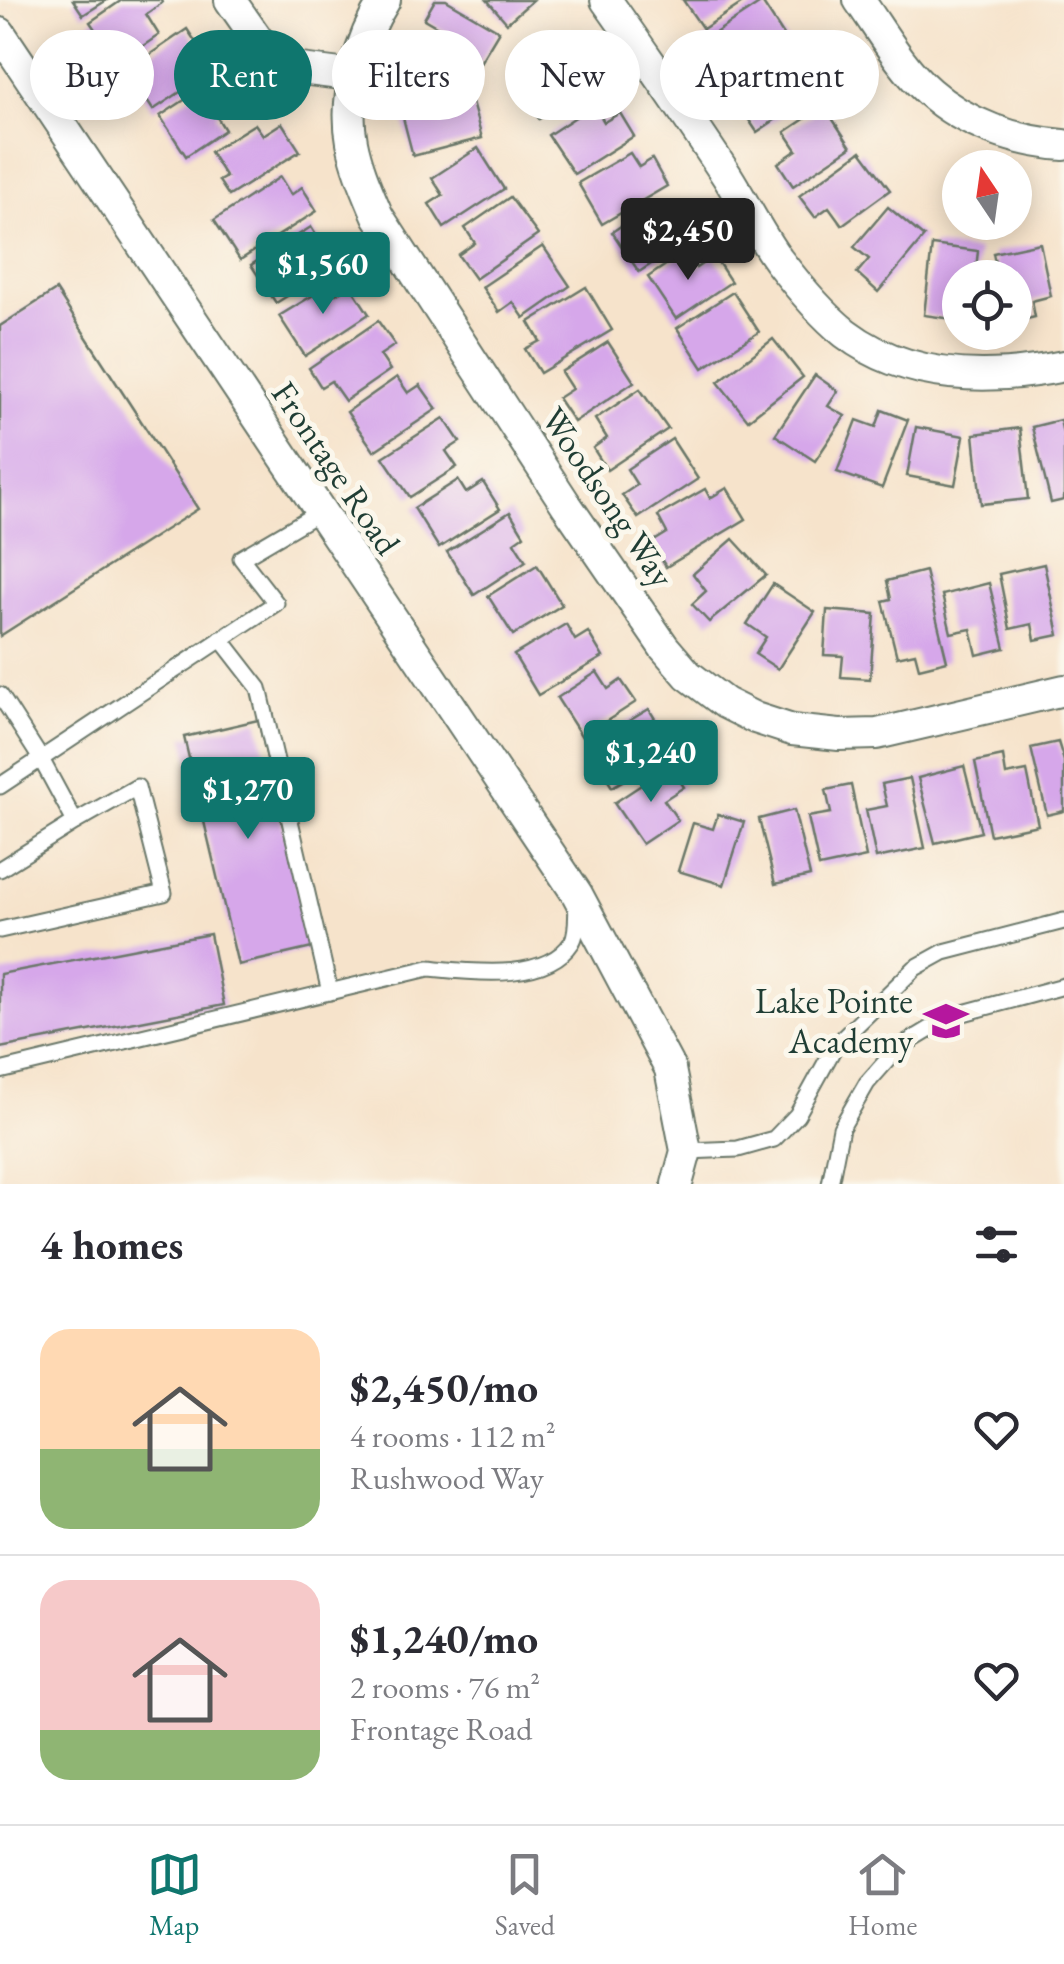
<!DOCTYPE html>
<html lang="en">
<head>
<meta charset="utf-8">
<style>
  :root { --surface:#fff; --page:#f2f2f3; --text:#2b2b33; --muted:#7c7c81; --line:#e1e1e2; --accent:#0f766e }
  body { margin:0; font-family:"EB Garamond",serif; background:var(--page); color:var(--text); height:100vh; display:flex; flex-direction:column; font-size:38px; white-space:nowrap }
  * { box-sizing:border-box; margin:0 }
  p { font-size:32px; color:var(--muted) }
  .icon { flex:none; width:55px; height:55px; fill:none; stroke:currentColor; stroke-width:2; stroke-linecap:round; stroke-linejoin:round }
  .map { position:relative; height:1184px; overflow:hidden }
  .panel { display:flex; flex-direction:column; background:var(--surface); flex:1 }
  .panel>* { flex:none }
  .hud { position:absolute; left:30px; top:30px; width:1005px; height:90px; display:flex; gap:20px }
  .needle { width:65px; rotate:347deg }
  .fabs { position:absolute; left:942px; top:150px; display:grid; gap:20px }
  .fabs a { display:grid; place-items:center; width:90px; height:90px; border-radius:50%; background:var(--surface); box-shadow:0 5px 25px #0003; font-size:50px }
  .price { position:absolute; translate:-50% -85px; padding:0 22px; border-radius:10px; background:var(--accent); color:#fff; font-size:32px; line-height:65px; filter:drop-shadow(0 2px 5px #0008) }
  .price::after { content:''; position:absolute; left:50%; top:60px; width:30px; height:22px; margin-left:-15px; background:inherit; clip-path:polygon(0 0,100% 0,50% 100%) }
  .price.on { background:#222; color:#fff }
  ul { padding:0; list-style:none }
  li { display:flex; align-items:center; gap:30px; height:250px; padding:0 40px }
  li+li { border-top:2px solid var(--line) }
  li span { display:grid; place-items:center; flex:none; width:280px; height:200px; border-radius:30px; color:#555 }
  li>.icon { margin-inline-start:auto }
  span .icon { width:120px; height:120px; fill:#fffc; stroke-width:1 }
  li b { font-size:42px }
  h2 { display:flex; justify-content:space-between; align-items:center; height:120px; padding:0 40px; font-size:42px }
  .tag { padding:0 35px; border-radius:45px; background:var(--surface); box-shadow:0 5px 25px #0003; font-size:35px; line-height:90px }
  .tag.on { background:var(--accent); color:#fff }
  .tab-bar { display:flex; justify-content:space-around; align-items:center; height:140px; border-top:2px solid var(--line); background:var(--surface); font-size:28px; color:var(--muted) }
  .tab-bar a { display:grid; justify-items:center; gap:5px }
  .tab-bar .on { color:var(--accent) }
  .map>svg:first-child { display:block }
  .building { fill:#d6a7ea }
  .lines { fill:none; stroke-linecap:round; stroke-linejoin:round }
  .lane-casing { stroke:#6a7769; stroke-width:19 }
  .street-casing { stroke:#6a7769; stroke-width:34 }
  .lane { stroke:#fff; stroke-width:15 }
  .street { stroke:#fff; stroke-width:30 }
  .labels { text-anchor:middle; stroke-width:10; stroke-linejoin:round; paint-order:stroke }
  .street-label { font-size:35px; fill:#1f3d34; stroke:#fbf7ec }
  .poi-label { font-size:35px; fill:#1f3d34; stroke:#fbf7ec; text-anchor:end }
</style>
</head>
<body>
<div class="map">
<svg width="1064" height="1184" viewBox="0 0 1064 1184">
  <rect width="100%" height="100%" fill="#fbf7ec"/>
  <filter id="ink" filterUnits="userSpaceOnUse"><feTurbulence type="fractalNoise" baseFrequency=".01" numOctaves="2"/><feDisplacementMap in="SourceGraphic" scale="20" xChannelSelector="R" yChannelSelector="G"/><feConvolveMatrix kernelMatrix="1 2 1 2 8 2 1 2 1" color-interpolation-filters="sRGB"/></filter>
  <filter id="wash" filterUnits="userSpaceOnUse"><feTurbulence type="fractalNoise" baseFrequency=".0048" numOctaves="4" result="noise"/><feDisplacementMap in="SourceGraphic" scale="40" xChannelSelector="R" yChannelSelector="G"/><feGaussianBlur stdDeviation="2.25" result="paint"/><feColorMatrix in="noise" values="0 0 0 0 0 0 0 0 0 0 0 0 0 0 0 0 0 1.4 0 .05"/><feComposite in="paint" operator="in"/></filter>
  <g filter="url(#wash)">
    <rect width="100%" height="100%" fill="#f6e3cb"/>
    <g id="blocks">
      <g class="building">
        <polygon points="73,0 107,0 83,15"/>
        <polygon points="122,0 161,0 162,3 146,14 159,35 118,63 90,22"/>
        <polygon points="435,0 446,0 499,31 475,71 438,49 448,33 424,19"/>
        <polygon points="487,0 533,0 507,23"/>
        <polygon points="683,0 747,0 703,29"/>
        <polygon points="762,2 788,42 727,83 700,43"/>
        <polygon points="187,29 203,53 188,62 200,79 153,110 127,70"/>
        <polygon points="790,51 818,91 757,132 741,108 756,98 745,82"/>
        <polygon points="559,53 567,66 583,56 599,79 539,119 515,83"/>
        <polygon points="212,82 228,106 215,114 225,130 186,156 160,116"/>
        <polygon points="469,92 482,138 413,156 401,110"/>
        <polygon points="594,105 604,122 620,113 634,136 574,174 548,135"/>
        <polygon points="824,106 851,147 793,186 778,163 797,150 785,132"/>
        <polygon points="282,123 300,151 229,196 219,181 226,177 210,152 255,124 263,135"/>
        <polygon points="478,148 504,189 444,228 429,204 443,195 432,178"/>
        <polygon points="861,151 890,190 842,225 829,207 815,217 799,196"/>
        <polygon points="630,153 639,167 652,159 667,186 602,224 578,183"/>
        <polygon points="280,177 291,195 302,187 317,211 240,260 214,220"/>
        <polygon points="510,197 538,235 475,279 458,255 475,243 465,228"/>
        <polygon points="656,202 665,216 682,205 700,232 639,272 612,232"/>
        <polygon points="888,207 924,237 878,292 857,273 869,259 854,247"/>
        <polygon points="311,227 335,266 276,303 251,265"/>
        <polygon points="1040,243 1051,296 1032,301 1035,317 1015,322 1015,278 998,278 993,253"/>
        <polygon points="932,245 978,251 975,278 960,278 960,320 924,315"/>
        <polygon points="543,246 570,286 524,318 513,302 499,312 482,287"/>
        <polygon points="685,252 696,268 714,256 731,282 676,319 648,277"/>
        <polygon points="330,285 336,294 350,285 369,314 305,356 279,316"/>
        <polygon points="586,287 612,330 540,373 525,349 540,341 529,322"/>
        <polygon points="56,290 198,509 0,636 0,326"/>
        <polygon points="733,292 759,332 703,368 677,328"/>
        <polygon points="378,321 395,345 380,355 390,370 345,401 331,381 321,387 309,368"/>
        <polygon points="773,339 803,377 748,420 718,382"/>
        <polygon points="608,342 634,382 574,422 558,398 572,389 561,372"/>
        <polygon points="815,375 838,391 828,406 845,416 815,461 775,435"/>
        <polygon points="397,377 408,393 420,385 437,409 374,451 347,412"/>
        <polygon points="640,389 668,429 607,470 593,448 607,438 595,419"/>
        <polygon points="882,410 908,420 882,488 837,472 857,420 876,427"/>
        <polygon points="444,418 460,442 446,451 457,467 410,497 383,457"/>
        <polygon points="1060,420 1064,438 1064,500 1051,503 1032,427"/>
        <polygon points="916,427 964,436 955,485 907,476"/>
        <polygon points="1020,428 1028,499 981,504 974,434"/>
        <polygon points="672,439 698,479 638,518 622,495 637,485 627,469"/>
        <polygon points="458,480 466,493 483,482 500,509 439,548 414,508"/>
        <polygon points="727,488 746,519 666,567 651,543 667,533 658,516 705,489 710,498"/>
        <polygon points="510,512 524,535 514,542 526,561 474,595 447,552"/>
        <polygon points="733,539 766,575 709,622 692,604 706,591 693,574"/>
        <polygon points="1044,564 1059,635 1035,640 1032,624 1010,629 999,574"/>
        <polygon points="537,565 562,605 513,635 488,596"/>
        <polygon points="925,571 947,661 919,668 915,653 897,657 883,601 891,599 887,581"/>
        <polygon points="989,583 1005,648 977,655 971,629 951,633 942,595"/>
        <polygon points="773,584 815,612 778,669 755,654 766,637 747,624"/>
        <polygon points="827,610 875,614 870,679 841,677 843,656 824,655"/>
        <polygon points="566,624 575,640 588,632 603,657 538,695 514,655"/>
        <polygon points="597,672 608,689 621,680 636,702 582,737 557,698"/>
        <polygon points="649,709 663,732 649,740 660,759 612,787 587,746"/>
        <polygon points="258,720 312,948 238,965 184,737"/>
        <polygon points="1058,742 1064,761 1064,811 1047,815 1031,748"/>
        <polygon points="1003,756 1006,775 1027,771 1038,825 990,835 975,762"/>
        <polygon points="670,766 684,787 664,800 678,820 642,844 614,803"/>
        <polygon points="964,766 981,832 935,843 918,778"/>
        <polygon points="910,778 925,848 876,858 866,810 887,806 882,784"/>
        <polygon points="851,785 866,857 819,867 808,817 831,813 826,790"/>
        <polygon points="794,810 810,876 775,884 759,819"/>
        <polygon points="718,814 744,822 724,885 678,871 693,823 713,829"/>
        <polygon points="210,934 224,1005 0,1048 0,974"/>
      </g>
    </g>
  </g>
  <g filter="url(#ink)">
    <use href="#blocks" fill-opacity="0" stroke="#6a7769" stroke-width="2.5"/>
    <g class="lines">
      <g class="lane-casing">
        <g id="lane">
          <polyline points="221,639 259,688 330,992"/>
          <polyline points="0,695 41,759 75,822"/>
          <polyline points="0,786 276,603 241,558 321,511"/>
          <polyline points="0,869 75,822 137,787 164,893 0,930"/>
          <path d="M0,1071L429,968C470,972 546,983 572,942C578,932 576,915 577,903"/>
          <polyline points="686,1151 738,1149 774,1139 797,1115 835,1046 915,968 944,952 1064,921"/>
          <polyline points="830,1184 841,1128 867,1083 897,1049 952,1016 1064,986"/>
        </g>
      </g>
      <g class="street-casing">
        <g id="street">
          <polyline points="230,0 270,57 285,67 356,76"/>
          <path d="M385,0C360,39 343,96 352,142C357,168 368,192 378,216L567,506L664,647L688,675L725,703L755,718L792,730L839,735L877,734L1064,690"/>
          <path d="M606,0C647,58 688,116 727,176C744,203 759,234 778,260C798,286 820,313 845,333C908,381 991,381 1064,366"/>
          <path d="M859,0C881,31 901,67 929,92C965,124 1017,142 1064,145"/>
          <polyline points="0,33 577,894 670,1069 686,1151 677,1184"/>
        </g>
      </g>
      <use href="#lane" class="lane"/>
      <use href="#street" class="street"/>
    </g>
  </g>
  <defs>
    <g id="school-bare" transform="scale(3.45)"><path d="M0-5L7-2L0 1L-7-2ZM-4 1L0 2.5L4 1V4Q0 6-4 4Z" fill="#b5179e" stroke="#fbf7ec" stroke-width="2.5" paint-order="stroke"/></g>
  </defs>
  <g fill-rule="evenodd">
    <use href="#school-bare" x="946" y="1021"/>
  </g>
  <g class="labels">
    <g class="street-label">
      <text transform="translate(336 468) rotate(56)" y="12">Frontage Road</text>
      <text transform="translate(608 497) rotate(56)" y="12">Woodsong Way</text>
    </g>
    <g class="poi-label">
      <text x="913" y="1013">Lake Pointe<tspan x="913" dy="40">Academy</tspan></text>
    </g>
  </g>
</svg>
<div class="fabs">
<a><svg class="needle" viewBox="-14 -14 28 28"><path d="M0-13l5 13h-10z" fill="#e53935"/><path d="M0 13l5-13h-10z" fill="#7c7c81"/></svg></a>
<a><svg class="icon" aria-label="locate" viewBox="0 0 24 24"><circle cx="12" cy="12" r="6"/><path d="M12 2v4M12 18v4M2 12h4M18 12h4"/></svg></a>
</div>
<b class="price on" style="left:688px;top:283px">$2,450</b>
<b class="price" style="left:323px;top:317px">$1,560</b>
<b class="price" style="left:651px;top:805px">$1,240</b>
<b class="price" style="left:248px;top:842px">$1,270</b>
<div class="hud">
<a class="tag">Buy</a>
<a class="tag on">Rent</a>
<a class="tag">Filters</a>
<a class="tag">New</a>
<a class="tag">Apartment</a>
</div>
</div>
<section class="panel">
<h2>4 homes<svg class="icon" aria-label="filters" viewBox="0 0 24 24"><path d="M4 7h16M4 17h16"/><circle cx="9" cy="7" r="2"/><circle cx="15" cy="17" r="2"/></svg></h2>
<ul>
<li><span style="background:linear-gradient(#ffd9b3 60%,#8fb573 0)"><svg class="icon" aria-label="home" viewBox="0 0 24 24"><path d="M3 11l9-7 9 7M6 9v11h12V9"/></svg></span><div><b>$2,450/mo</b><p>4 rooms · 112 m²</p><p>Rushwood Way</p></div><svg class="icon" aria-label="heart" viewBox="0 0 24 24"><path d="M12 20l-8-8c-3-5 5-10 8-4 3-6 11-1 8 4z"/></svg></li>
<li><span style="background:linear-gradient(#f6c9c9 75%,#8fb573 0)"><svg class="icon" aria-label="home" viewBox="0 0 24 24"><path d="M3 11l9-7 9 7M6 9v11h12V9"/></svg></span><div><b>$1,240/mo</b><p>2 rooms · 76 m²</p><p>Frontage Road</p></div><svg class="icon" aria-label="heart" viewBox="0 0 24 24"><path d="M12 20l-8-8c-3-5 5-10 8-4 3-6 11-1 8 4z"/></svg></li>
</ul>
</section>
<nav class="tab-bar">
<a class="on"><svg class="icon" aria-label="map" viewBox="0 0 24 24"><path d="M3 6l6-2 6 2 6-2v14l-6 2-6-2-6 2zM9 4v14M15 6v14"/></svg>Map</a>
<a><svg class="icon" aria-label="saved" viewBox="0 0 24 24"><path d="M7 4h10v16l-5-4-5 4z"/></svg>Saved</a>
<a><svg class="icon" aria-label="home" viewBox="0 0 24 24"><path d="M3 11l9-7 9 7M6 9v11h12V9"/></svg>Home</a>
</nav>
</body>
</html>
